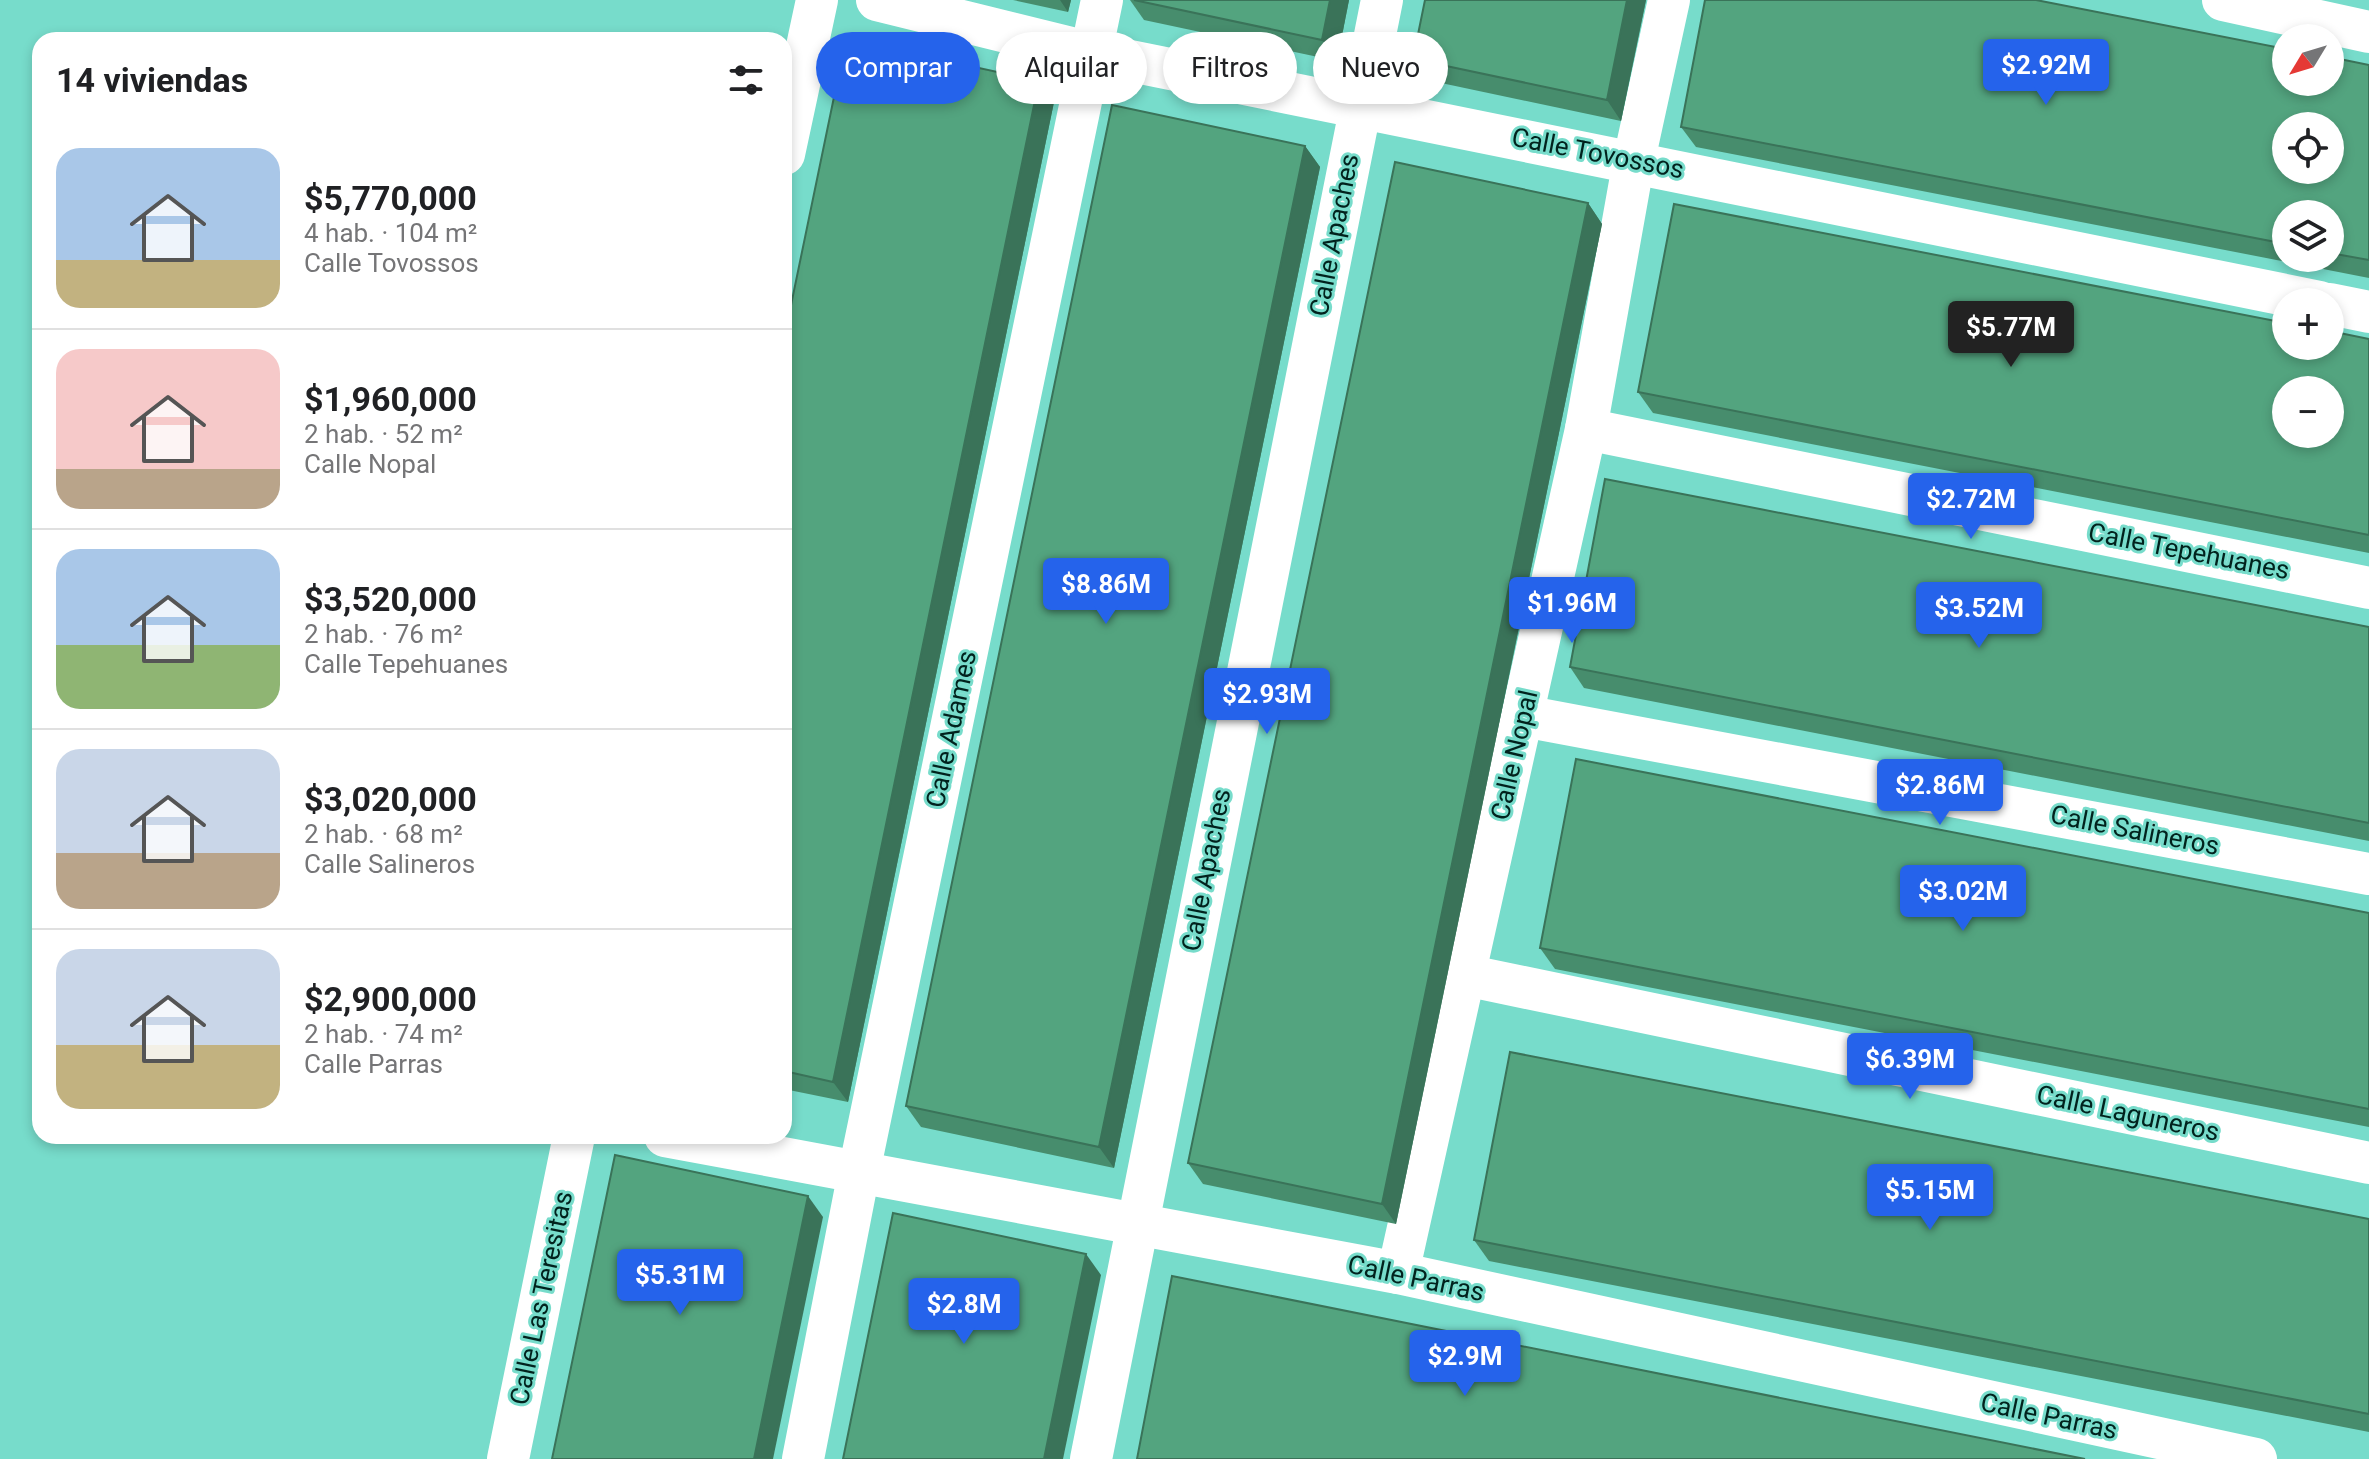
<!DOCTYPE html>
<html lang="es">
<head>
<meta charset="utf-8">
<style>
  :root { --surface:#fff; --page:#f6f6f6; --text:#202124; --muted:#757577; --line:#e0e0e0; --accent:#2563eb }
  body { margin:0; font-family:Roboto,sans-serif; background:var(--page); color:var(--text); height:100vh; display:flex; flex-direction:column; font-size:30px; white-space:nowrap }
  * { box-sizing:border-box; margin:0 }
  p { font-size:26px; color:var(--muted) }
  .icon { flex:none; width:44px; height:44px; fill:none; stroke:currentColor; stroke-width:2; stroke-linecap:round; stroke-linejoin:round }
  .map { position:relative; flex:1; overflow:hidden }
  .sheet { position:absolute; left:32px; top:32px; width:760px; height:1112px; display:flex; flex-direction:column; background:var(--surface); border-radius:24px; box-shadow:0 4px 12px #0003 }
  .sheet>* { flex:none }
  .banner { position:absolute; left:816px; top:32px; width:760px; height:72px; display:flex; gap:16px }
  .needle { width:52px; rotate:232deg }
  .controls { position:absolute; left:2272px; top:24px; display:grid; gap:16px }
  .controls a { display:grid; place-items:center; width:72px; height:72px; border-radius:50%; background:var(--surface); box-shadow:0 4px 12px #0003; font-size:40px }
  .price { position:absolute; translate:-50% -68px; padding:0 18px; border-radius:8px; background:var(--accent); color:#fff; font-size:26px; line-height:52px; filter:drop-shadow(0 2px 4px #0008) }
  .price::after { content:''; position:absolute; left:50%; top:48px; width:24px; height:18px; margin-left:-12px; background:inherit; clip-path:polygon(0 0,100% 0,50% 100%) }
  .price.active { background:#222; color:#fff }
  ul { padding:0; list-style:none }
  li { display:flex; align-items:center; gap:24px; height:200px; padding:0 24px }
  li+li { border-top:2px solid var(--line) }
  li span { display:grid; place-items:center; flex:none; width:224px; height:160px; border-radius:24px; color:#555 }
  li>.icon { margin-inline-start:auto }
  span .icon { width:96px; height:96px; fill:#fffc; stroke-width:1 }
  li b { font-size:34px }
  h2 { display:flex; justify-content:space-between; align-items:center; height:96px; padding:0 24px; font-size:34px }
  .pill { padding:0 28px; border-radius:36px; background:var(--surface); box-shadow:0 4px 12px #0003; font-size:28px; line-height:72px }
  .pill.active { background:var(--accent); color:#fff }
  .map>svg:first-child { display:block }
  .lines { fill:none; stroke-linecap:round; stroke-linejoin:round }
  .minor { stroke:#fff; stroke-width:42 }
  .wall { fill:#478d6d; fill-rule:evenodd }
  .shaded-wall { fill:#3a7359 }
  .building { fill:#53a47f; stroke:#3a7359; stroke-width:2; fill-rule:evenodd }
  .labels { text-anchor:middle; stroke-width:6; stroke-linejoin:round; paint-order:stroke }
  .street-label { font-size:26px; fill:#01221d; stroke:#77dccb }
</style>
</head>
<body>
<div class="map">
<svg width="2369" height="1459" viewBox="0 0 2369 1459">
  <rect width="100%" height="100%" fill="#77dccb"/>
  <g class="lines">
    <g class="minor">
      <polyline points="877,0 1091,53 2320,302"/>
      <polyline points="2223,0 2369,32"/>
      <polyline points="784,154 817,0"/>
      <polyline points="2330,304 2369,312"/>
      <polyline points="1586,429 2369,588"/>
      <polyline points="1523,716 2369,874"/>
      <polyline points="1465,975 2369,1163"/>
      <polyline points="665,1136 1398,1273 2256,1459"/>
      <polyline points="1398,1273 1586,429 1634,160 1669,0"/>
      <polyline points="508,1459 574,1136"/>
      <polyline points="803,1459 859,1172 1102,0"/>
      <polyline points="1091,1459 1382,0"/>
    </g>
  </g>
  <g class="wall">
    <polygon points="1013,0 1071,0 1068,12"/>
    <polygon points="1130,0 1349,0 1337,61 1144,20"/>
    <polygon points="1425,0 1646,0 1621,121 1427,80 1413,59"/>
    <path d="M2369,65V278L1696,147L1681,127ZM2286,214H2330V258H2286Z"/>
    <polygon points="1039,81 1054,102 848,1102 784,1089 784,339"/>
    <polygon points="1305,146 1320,167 1114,1168 921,1127 906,1106"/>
    <polygon points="1588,203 1602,224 1396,1224 1203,1184 1188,1163"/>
    <polygon points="2369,339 2369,553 1653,413 1638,392"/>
    <polygon points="2369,627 2369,841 1584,688 1570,667"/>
    <polygon points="2369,913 2369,1127 1555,969 1540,948"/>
    <polygon points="2369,1219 2369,1432 1489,1261 1474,1240"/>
  </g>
  <g class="shaded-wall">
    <polygon points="1060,0 1071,0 1068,12"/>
    <polygon points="1330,0 1349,0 1337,61 1322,40"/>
    <polygon points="1627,0 1646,0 1621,121 1607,100"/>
    <polygon points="1039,81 1054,102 848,1102 833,1082"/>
    <polygon points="1305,146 1320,167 1114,1168 1099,1147"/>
    <polygon points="1588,203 1602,224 1396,1224 1382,1204"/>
    <polygon points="808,1196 823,1217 773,1459 754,1459"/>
    <polygon points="1086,1254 1101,1275 1063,1459 1044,1459"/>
  </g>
  <g class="building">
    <polygon points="1134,0 1330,0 1322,40"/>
    <polygon points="1425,0 1627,0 1607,100 1413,59"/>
    <path d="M1705,0H2036L2286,49V82H2330V57L2369,65V260L2330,253V214H2286V244L1681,127ZM2286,126H2330V170H2286Z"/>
    <polygon points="846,39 1039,81 833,1082 784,1071 784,339"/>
    <polygon points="1112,105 1305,146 1099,1147 906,1106"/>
    <polygon points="1395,162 1588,203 1382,1204 1188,1163"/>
    <path d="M1674,204L2286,323V346H2330V331L2369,339V535L1638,392ZM2286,390H2330V434H2286Z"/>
    <polygon points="1605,479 2369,627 2369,823 1570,667"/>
    <polygon points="1576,759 2369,913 2369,1109 1540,948"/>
    <polygon points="1510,1052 2369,1219 2369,1414 1474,1240"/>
    <polygon points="615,1155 808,1196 754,1459 552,1459"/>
    <polygon points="893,1213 1086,1254 1044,1459 843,1459"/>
    <polygon points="1172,1276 2085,1459 1137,1459"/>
  </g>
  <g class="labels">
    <g class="street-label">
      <text transform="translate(1598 153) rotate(11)" y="9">Calle Tovossos</text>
      <text transform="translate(1334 235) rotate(-79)" y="9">Calle Apaches</text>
      <text transform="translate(2189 551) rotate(11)" y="9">Calle Tepehuanes</text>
      <text transform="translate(951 729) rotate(-78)" y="9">Calle Adames</text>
      <text transform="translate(1514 755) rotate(-77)" y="9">Calle Nopal</text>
      <text transform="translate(2135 830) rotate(11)" y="9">Calle Salineros</text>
      <text transform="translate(1206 870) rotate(-79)" y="9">Calle Apaches</text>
      <text transform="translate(2128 1113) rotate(12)" y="9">Calle Laguneros</text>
      <text transform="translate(1416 1278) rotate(12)" y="9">Calle Parras</text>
      <text transform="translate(541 1298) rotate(-78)" y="9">Calle Las Teresitas</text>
      <text transform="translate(2049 1416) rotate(12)" y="9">Calle Parras</text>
    </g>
  </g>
</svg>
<div class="controls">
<a><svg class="needle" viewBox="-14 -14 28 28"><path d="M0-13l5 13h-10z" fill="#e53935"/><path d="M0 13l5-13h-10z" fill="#757577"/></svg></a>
<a><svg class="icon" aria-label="locate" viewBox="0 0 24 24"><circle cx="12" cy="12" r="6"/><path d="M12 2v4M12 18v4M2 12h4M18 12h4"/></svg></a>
<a><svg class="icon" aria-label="layers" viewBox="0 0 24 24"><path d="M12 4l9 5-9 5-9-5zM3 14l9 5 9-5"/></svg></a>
<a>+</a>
<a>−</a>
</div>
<b class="price" style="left:2046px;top:107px">$2.92M</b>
<b class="price active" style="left:2011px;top:369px">$5.77M</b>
<b class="price" style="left:1971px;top:541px">$2.72M</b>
<b class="price" style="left:1106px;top:626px">$8.86M</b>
<b class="price" style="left:1572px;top:645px">$1.96M</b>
<b class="price" style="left:1979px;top:650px">$3.52M</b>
<b class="price" style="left:1267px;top:736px">$2.93M</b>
<b class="price" style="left:1940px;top:827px">$2.86M</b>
<b class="price" style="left:1963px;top:933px">$3.02M</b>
<b class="price" style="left:1910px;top:1101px">$6.39M</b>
<b class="price" style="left:1930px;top:1232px">$5.15M</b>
<b class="price" style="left:680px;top:1317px">$5.31M</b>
<b class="price" style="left:964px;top:1346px">$2.8M</b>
<b class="price" style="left:1465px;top:1398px">$2.9M</b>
<div class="banner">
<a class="pill active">Comprar</a>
<a class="pill">Alquilar</a>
<a class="pill">Filtros</a>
<a class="pill">Nuevo</a>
</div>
<section class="sheet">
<h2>14 viviendas<svg class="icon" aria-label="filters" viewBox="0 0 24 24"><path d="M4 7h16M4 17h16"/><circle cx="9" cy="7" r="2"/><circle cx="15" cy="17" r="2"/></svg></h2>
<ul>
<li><span style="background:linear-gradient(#a9c7e8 70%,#c2b280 0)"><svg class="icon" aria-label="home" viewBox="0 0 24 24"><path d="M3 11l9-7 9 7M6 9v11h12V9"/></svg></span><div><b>$5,770,000</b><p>4 hab. · 104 m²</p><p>Calle Tovossos</p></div></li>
<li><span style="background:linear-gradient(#f6c9c9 75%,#b9a48a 0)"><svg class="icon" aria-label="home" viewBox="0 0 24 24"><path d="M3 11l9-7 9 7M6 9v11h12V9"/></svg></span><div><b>$1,960,000</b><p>2 hab. · 52 m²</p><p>Calle Nopal</p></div></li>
<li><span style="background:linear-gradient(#a9c7e8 60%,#8fb573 0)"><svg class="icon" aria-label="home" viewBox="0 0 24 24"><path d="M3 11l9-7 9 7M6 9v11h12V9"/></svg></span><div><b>$3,520,000</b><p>2 hab. · 76 m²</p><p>Calle Tepehuanes</p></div></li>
<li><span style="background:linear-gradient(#c9d6e8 65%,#b9a48a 0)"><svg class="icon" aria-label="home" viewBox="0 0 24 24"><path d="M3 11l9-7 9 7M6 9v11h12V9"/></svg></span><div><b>$3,020,000</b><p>2 hab. · 68 m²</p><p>Calle Salineros</p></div></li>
<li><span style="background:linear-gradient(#c9d6e8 60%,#c2b280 0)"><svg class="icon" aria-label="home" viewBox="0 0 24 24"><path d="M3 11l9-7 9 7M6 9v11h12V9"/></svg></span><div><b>$2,900,000</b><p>2 hab. · 74 m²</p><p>Calle Parras</p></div></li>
</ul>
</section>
</div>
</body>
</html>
